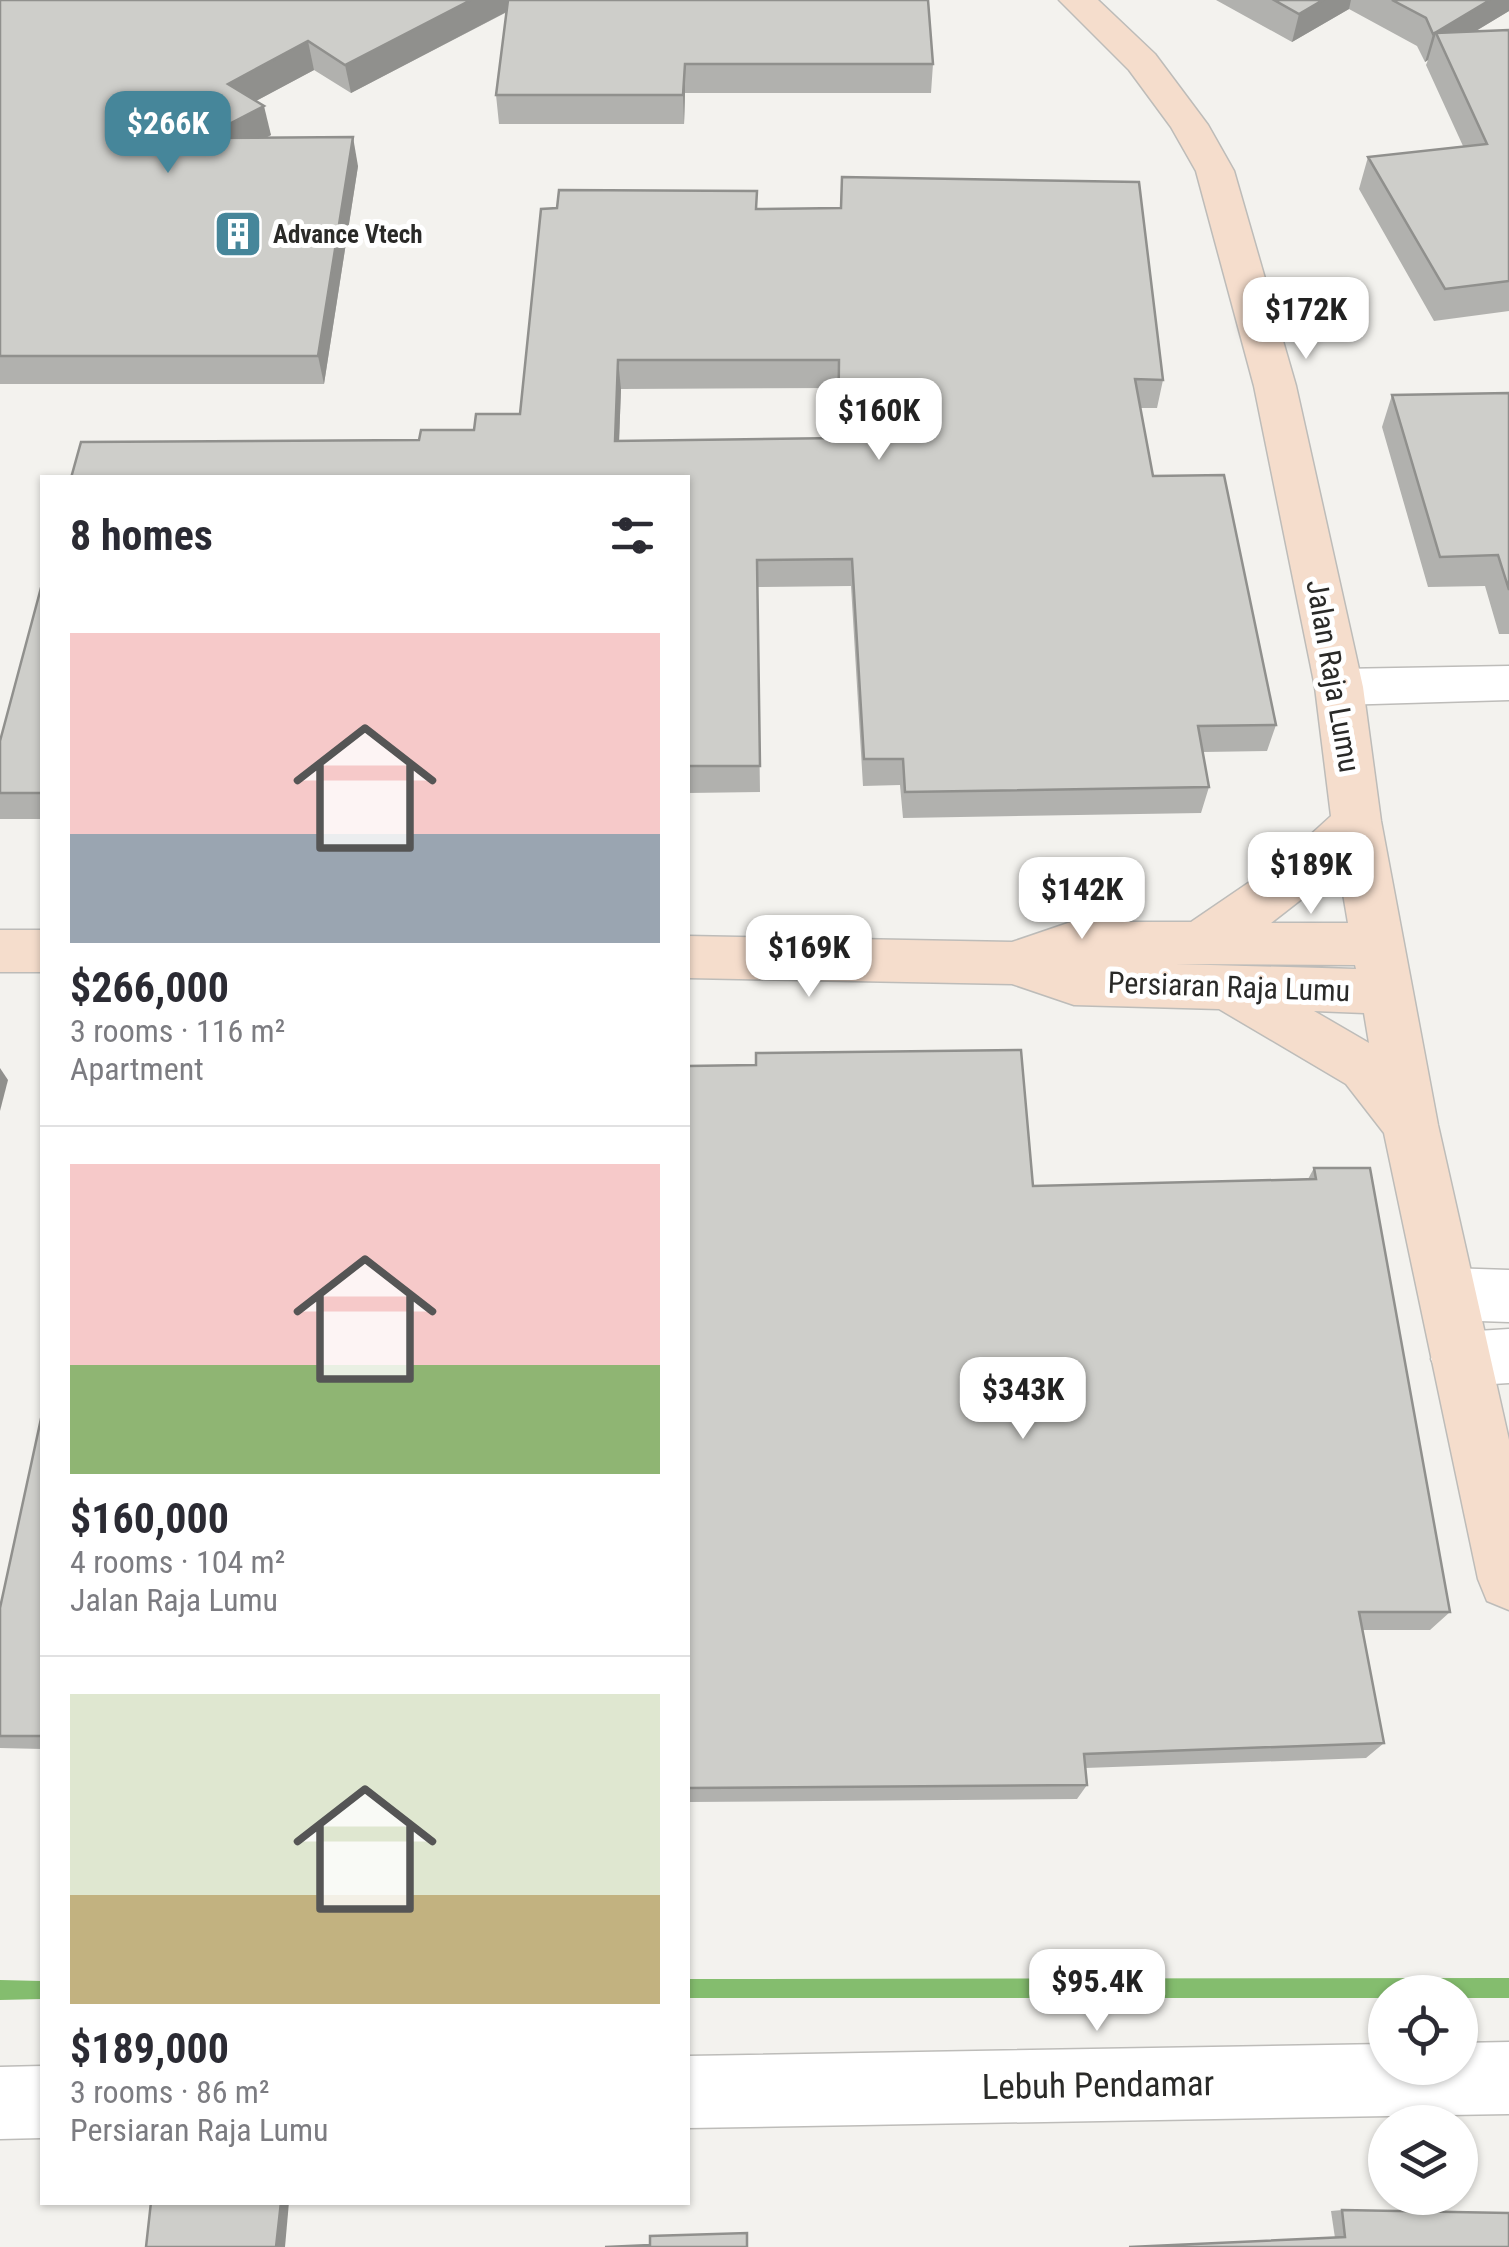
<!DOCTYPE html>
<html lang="en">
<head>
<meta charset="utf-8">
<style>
  :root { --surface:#fff; --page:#f2f2f3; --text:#2b2b33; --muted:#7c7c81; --line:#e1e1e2; --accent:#46869a }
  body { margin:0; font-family:"Roboto Condensed",sans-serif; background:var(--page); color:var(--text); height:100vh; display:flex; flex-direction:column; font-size:38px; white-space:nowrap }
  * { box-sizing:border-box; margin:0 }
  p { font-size:32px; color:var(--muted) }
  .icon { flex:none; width:55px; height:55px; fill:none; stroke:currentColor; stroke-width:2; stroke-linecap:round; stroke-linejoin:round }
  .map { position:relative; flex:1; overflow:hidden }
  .details { position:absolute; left:40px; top:475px; width:650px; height:1730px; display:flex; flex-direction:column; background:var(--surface); border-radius:0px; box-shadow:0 2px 8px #0004 }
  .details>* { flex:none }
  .controls { position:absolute; left:1368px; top:1975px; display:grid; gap:20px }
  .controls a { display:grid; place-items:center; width:110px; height:110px; border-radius:50%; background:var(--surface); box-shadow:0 2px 8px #0004; font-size:50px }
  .price { position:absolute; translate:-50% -85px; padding:0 22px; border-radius:20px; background:#fff; color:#222; font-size:32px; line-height:65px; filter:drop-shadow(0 2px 5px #0008) }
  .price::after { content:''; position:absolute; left:50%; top:60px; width:30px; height:22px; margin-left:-15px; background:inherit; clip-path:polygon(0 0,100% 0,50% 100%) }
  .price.current { background:var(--accent); color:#fff }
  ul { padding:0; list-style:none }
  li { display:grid; align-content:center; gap:20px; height:530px; padding:0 30px }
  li+li { border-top:2px solid var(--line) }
  li span { display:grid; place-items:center; height:310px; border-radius:0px; color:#555 }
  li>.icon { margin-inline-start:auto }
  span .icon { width:180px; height:180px; fill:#fffc; stroke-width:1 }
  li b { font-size:42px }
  h2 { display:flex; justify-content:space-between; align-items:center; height:120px; padding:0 30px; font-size:42px }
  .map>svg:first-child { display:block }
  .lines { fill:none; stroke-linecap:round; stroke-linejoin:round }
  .stream { fill:#84bd6e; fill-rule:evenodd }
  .street-casing { stroke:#bdbcb9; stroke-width:3 }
  .secondary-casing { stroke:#bdbcb9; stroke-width:3 }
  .street { fill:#fff; fill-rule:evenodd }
  .secondary { fill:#f5ddcc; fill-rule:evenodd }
  .wall { fill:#b1b1ae; fill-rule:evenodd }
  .shaded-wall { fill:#90908d }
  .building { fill:#cececa; stroke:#90908d; stroke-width:2.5; fill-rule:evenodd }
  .labels { text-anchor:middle; stroke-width:10; stroke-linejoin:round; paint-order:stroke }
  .far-poi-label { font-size:25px; font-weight:bold; fill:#2a2a28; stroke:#fff; text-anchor:start }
  .street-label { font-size:30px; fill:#2a2a28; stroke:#fff }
  .near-street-label { font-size:35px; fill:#2a2a28; stroke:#fff }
</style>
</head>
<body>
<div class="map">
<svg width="1509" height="2247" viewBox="0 0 1509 2247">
  <rect width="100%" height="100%" fill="#f3f2ee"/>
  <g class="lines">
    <g class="stream">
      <polygon points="1509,1978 1509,1998 1460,1998 1460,1992 1385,1992 1385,1998 688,1998 688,1979"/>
      <polygon points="0,1980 42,1981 42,1999 0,2000"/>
    </g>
    <g class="street-casing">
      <g id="street">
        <polygon points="1509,666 1509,700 1339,705 1322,699 1315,687 1322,675 1339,669"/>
        <polygon points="1449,1268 1509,1270 1509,1322 1449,1320 1429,1313 1420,1294 1429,1275"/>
        <polygon points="1509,1329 1509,1383 1461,1386 1440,1378 1431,1359 1440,1340 1461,1332"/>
        <polygon points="1509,2042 1509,2114 688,2128 688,2056 1385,2044 1385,2068 1460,2068 1460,2043"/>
        <polygon points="42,2066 42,2138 0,2139 0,2067"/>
      </g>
    </g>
    <g class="secondary-casing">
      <g id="secondary">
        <path d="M1059,0H1098L1155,54L1208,125L1234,171L1296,386L1363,687L1381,821L1438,1125L1509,1440V1610L1487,1601L1478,1579L1384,1133L1346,1084L1219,1009L1074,1005L1012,984L688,978V936L1012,942L1071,922H1191L1285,858L1331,816L1315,687L1254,386L1196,171L1171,127L1129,70ZM1339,870L1348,923H1271ZM1175,964L1355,965L1356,969ZM1314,1011L1364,1013L1369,1043Z"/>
        <rect x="0" y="930" width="42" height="42"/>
      </g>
    </g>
    <use href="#street" class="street"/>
    <use href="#secondary" class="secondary"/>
  </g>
  <g class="wall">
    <polygon points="0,0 928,0 933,64 931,93 685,93 684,124 499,124 496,95 507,12 351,93 314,70 256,101 271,135 265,138 358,166 324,384 0,384"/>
    <polygon points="1216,0 1509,0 1509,11 1476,31 1509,30 1509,311 1434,321 1359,189 1368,157 1463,146 1426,65 1428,60 1425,62 1417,46 1349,9 1292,42"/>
    <path d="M842,177L1163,380L1157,408H1140L1153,476L1276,725L1267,751L1203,752L1209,787L1201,813L903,818L900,785L863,786L851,586L757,587L760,792L688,793V478L419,440L474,430L520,414L757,209L840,208ZM838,388L837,438L619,441L621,389Z"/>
    <polygon points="1509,393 1509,634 1499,634 1485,586 1428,587 1382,427 1392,395"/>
    <polygon points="42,584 42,819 0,819 0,741"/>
    <polygon points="688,1066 1033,1186 1308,1179 1314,1168 1450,1612 1430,1630 1363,1630 1384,1743 1366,1758 1085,1768 1087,1785 1077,1799 688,1802"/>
    <polygon points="42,1414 42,1749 0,1748 0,1608"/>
    <polygon points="1342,2210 1509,2247 1335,2238 1331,2211"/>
  </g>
  <g class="shaded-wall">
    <polygon points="471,0 513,0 514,8 351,93 345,65"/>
    <polygon points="1323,0 1351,0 1349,9 1292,42 1299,14"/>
    <polygon points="1490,0 1509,0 1509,11 1444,50 1436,33 1428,60 1425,62 1433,34"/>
    <polygon points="308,41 314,70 235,112 228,84"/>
    <polygon points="685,64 685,93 684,124 683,95"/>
    <polygon points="264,106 271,135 209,167 202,138"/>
    <polygon points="353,137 358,166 324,384 318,356"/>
    <polygon points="618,360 621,389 618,469 615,441"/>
    <polygon points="0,1068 8,1080 0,1111"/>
    <polygon points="281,2202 289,2202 285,2247 276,2247"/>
  </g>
  <g class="building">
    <polygon points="0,0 471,0 345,65 308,41 228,84 264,106 202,138 353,137 318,356 0,356"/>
    <polygon points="508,0 928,0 933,64 685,64 683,95 496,95"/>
    <polygon points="1274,0 1323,0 1299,14"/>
    <polygon points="1392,0 1490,0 1433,34 1426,18"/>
    <polygon points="1509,30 1509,281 1445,289 1368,157 1487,144 1436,33"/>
    <path d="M842,177L1139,182L1163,380L1135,379L1153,476L1224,475L1276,725L1198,726L1209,787L905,792L903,759H864L852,559L757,560L760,766H688V478H71L81,442L419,440L421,430H474L476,414H520L541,209L557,208L559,190L757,191L756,209L841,208ZM618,360H839L838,438L615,441Z"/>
    <polygon points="1509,393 1509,590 1498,555 1440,557 1392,395"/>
    <polygon points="42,584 42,793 0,793 0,741"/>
    <polygon points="1021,1050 1033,1186 1316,1179 1314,1168 1370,1168 1450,1612 1359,1612 1384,1743 1084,1754 1087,1785 688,1788 688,1066 756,1065 756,1053"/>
    <polygon points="42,1414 42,1736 0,1736 0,1608"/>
    <polygon points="151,2202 281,2202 276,2247 146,2247"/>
    <polygon points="1342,2210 1509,2213 1509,2247 1129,2247 1345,2237"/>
    <polygon points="747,2233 747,2247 605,2247 650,2245 650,2236"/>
  </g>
  <defs>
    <g id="building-square" transform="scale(2.5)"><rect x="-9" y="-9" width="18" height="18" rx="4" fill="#46869a" stroke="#fff"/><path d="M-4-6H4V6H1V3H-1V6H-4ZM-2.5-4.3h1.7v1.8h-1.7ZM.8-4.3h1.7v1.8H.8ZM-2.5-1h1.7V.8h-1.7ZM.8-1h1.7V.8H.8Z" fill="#fff"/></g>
  </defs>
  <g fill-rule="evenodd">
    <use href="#building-square" x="238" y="234"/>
  </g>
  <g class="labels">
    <g class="far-poi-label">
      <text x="273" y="243">Advance Vtech</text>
    </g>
    <g class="street-label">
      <text transform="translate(1333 676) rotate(80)" y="10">Jalan Raja Lumu</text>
      <text transform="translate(1229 987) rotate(2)" y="10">Persiaran Raja Lumu</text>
    </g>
    <g class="near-street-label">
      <text transform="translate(1098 2085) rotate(-1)" y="12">Lebuh Pendamar</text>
    </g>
  </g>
</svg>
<div class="controls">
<a><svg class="icon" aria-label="locate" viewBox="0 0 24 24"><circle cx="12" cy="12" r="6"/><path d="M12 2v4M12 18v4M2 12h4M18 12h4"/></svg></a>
<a><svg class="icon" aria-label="layers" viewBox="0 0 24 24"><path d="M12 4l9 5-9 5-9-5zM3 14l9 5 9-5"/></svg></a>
</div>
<b class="price current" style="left:168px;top:176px">$266K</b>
<b class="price" style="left:1306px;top:362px">$172K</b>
<b class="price" style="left:879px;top:463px">$160K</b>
<b class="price" style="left:1311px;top:917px">$189K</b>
<b class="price" style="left:1082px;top:942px">$142K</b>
<b class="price" style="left:809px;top:1000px">$169K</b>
<b class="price" style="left:1023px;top:1442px">$343K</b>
<b class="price" style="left:1097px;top:2034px">$95.4K</b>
<section class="details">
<h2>8 homes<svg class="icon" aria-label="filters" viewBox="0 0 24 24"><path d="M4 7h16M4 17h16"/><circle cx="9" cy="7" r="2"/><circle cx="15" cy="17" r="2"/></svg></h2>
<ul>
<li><span style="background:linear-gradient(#f6c9c9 65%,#9aa5b1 0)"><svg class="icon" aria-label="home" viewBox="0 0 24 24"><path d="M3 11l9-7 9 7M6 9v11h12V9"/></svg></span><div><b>$266,000</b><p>3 rooms · 116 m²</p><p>Apartment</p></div></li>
<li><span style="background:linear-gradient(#f6c9c9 65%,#8fb573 0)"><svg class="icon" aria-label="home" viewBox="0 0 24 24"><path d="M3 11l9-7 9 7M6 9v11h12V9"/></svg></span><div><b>$160,000</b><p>4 rooms · 104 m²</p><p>Jalan Raja Lumu</p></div></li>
<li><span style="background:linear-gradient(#dfe7d0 65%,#c2b280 0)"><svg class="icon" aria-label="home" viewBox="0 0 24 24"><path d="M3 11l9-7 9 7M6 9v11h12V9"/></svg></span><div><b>$189,000</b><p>3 rooms · 86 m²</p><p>Persiaran Raja Lumu</p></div></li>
</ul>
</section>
</div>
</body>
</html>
